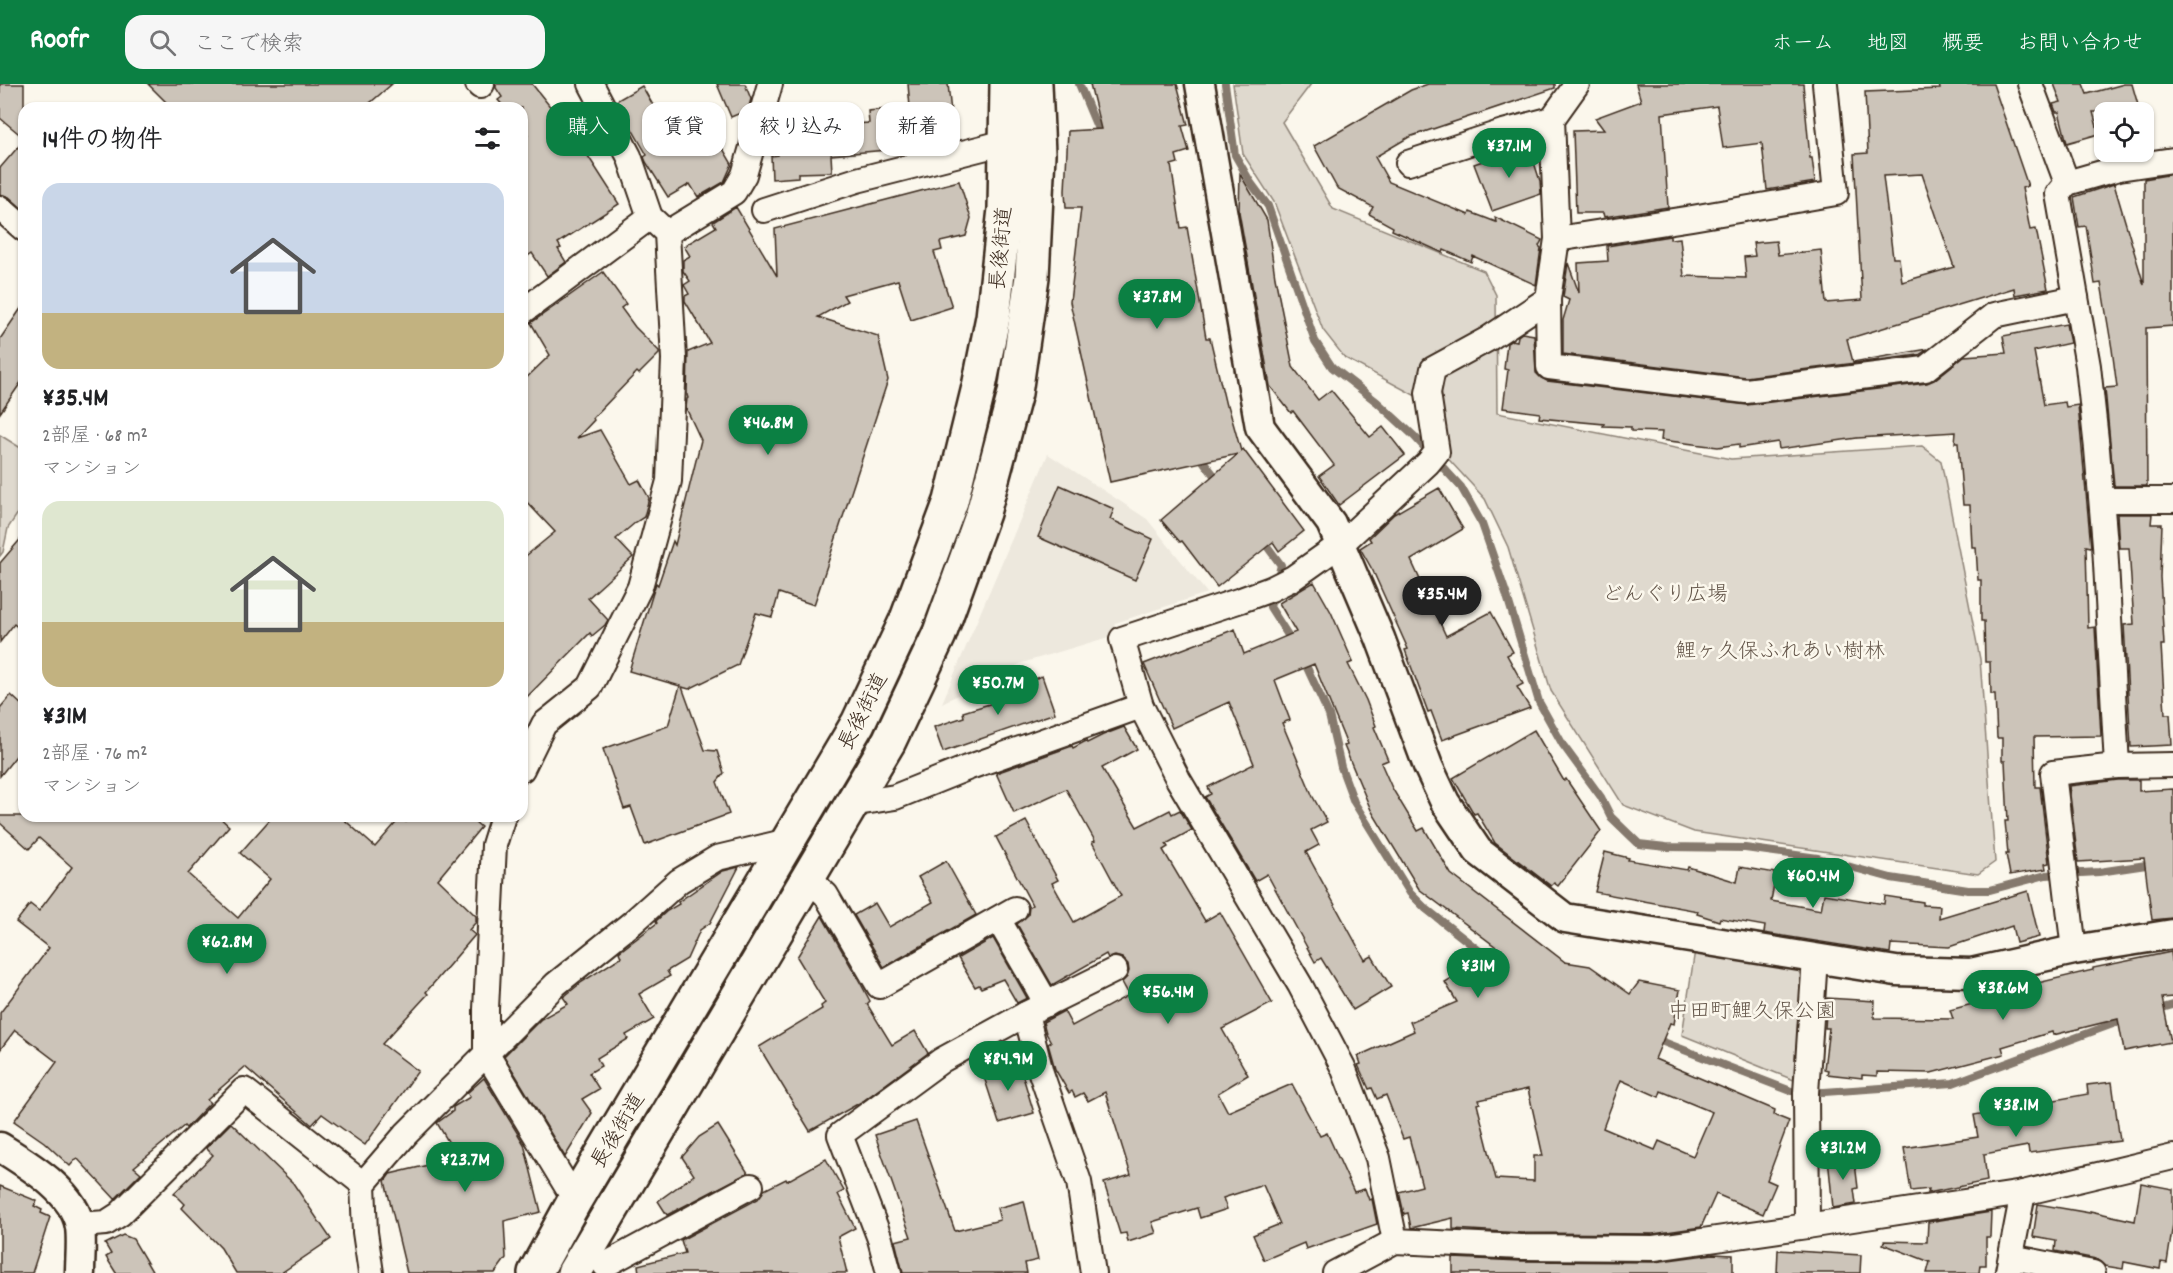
<!DOCTYPE html>
<html lang="ja">
<head>
<meta charset="utf-8">
<style>
  :root { --surface:#fff; --page:#f6f6f6; --text:#202124; --muted:#757577; --accent:#0b8043 }
  body { margin:0; font-family:Dekko,"Klee One",sans-serif; background:var(--page); color:var(--text); height:100vh; display:flex; flex-direction:column; font-size:22px; white-space:nowrap }
  * { box-sizing:border-box; margin:0 }
  p { font-size:20px; color:var(--muted) }
  .icon { flex:none; width:33px; height:33px; fill:none; stroke:currentColor; stroke-width:2; stroke-linecap:round; stroke-linejoin:round }
  .map { position:relative; flex:1; overflow:hidden }
  .panel { position:absolute; left:18px; top:18px; width:510px; height:720px; display:flex; flex-direction:column; background:var(--surface); border-radius:18px; box-shadow:0 2px 4px #0004 }
  .panel>* { flex:none }
  .hud { position:absolute; left:546px; top:18px; width:570px; height:54px; display:flex; gap:12px }
  .fabs { position:absolute; left:2094px; top:18px; display:grid; gap:12px }
  .fabs a { display:grid; place-items:center; width:60px; height:60px; border-radius:12px; background:var(--surface); box-shadow:0 2px 4px #0004; font-size:30px }
  .price { position:absolute; translate:-50% -51px; padding:0 14px; border-radius:21px; background:var(--accent); color:#fff; font-size:20px; line-height:39px; filter:drop-shadow(0 2px 3px #0008) }
  .price::after { content:''; position:absolute; left:50%; top:36px; width:18px; height:14px; margin-left:-9px; background:inherit; clip-path:polygon(0 0,100% 0,50% 100%) }
  .price.on { background:#222; color:#fff }
  ul { padding:0; list-style:none }
  li { display:grid; align-content:center; gap:12px; height:318px; padding:0 24px }
  li span { display:grid; place-items:center; height:186px; border-radius:18px; color:#555 }
  li>.icon { margin-inline-start:auto }
  span .icon { width:108px; height:108px; fill:#fffc; stroke-width:1 }
  li b { font-size:26px }
  h2 { display:flex; justify-content:space-between; align-items:center; height:72px; padding:0 24px; font-size:26px }
  .pill { padding:0 21px; border-radius:18px; background:var(--surface); box-shadow:0 2px 4px #0004; font-size:21px; line-height:54px }
  .pill.on { background:var(--accent); color:#fff }
  header { display:flex; align-items:center; gap:36px; box-sizing:border-box; height:84px; padding:0 30px; background:var(--accent); color:#fff }
  header strong { font-size:28px }
  nav { display:flex; gap:33px; margin-inline-start:auto; font-size:21px }
  .search { width:420px; height:54px; background:var(--page); display:flex; align-items:center; gap:15px; box-sizing:border-box; padding:0 21px; border-radius:18px; color:var(--muted); font-size:22px }
  .map>svg:first-child { display:block }
  .built { fill:#ede8dd }
  .green { fill:#dfd9ce; stroke:#8d8276; stroke-width:1.5 }
  .lines { fill:none; stroke-linecap:round; stroke-linejoin:round }
  .stream { stroke:#85796d; stroke-width:8 }
  .building { fill:#ccc4b9; stroke:#3b2a1e; stroke-width:1.5; fill-rule:evenodd }
  .minor-casing { stroke:#3b2a1e; stroke-width:28 }
  .tertiary-casing { stroke:#3b2a1e; stroke-width:33 }
  .primary-casing { stroke:#3b2a1e; stroke-width:38 }
  .minor { stroke:#fbf7ec; stroke-width:24 }
  .tertiary { stroke:#fbf7ec; stroke-width:28 }
  .primary { stroke:#fbf7ec; stroke-width:33 }
  .labels { text-anchor:middle; stroke-width:5; stroke-linejoin:round; paint-order:stroke }
  .street-label { font-size:21px; fill:#3b2a1e; stroke:#fbf7ec }
  .park-label { font-size:21px; fill:#64564a; stroke:#fbf7ec }
</style>
</head>
<body>
<header>
<strong>Roofr</strong>
<div class="search"><svg class="icon" aria-label="search" viewBox="0 0 24 24"><circle cx="10" cy="10" r="6"/><path d="M15 15l6 6"/></svg>ここで検索</div>
<nav><a>ホーム</a><a>地図</a><a>概要</a><a>お問い合わせ</a></nav>
</header>
<div class="map">
<svg width="2173" height="1189" viewBox="0 0 2173 1189">
  <rect width="100%" height="100%" fill="#fbf7ec"/>
  <filter id="ink" filterUnits="userSpaceOnUse"><feTurbulence type="fractalNoise" baseFrequency=".0167" numOctaves="2"/><feDisplacementMap in="SourceGraphic" scale="12" xChannelSelector="R" yChannelSelector="G"/><feConvolveMatrix kernelMatrix="1 2 1 2 8 2 1 2 1" color-interpolation-filters="sRGB"/></filter>
  <g filter="url(#ink)">
    <polygon class="built" points="1048,370 1147,435 1207,509 1115,539 1112,552 1022,579 942,619"/>
    <g class="green">
      <polygon points="1233,0 1311,0 1282,38 1333,125 1484,187 1496,211 1497,329 1731,375 1922,362 1941,377 1980,575 1995,778 1978,790 1694,748 1623,721 1551,607 1508,463 1485,415 1440,366 1429,319 1345,274 1323,246 1274,118 1243,70"/>
      <polygon points="0,351 24,366 24,420 8,444 3,468 0,472"/>
      <polygon points="1695,866 1797,884 1803,896 1796,997 1682,951"/>
    </g>
    <g class="lines">
      <g class="stream">
        <polyline points="1079,0 1102,55"/>
        <polyline points="1225,0 1235,71 1251,99 1268,122 1315,257 1332,283 1377,318 1414,352 1461,403 1482,440 1507,512 1539,618 1563,661 1601,713 1611,733 1639,760 1666,763 1745,764 1818,774 1891,794 1968,806 1990,806 2046,791 2099,788 2173,777"/>
        <polyline points="1198,370 1219,398"/>
        <polyline points="1261,454 1281,481 1270,523 1293,559"/>
        <polyline points="1303,575 1329,631 1341,683 1354,718 1410,809 1425,824 1496,880"/>
        <polyline points="2155,926 2173,921"/>
        <polyline points="1653,954 1791,1007 1824,1008 1953,999 2129,934"/>
      </g>
    </g>
    <g class="building">
      <polygon points="0,0 24,0 24,54 0,34"/>
      <polygon points="148,0 392,0 364,24 172,24"/>
      <polygon points="496,0 532,0 581,61 619,120 558,159 561,164 558,165 566,178 547,192 532,169 522,176 522,56 528,51 522,43 522,24 505,24 498,16 502,13 496,4"/>
      <polygon points="717,0 745,0 751,15 748,26 731,33"/>
      <polygon points="908,0 948,0 954,57 932,62 831,71 832,88 798,89 798,93 772,95 771,72 778,71 776,38 802,36 803,43 869,39 868,27 910,23"/>
      <polygon points="1090,0 1177,0 1188,41 1182,42 1189,67 1176,71 1178,79 1171,81 1181,144 1187,143 1206,254 1210,254 1226,322 1228,321 1241,367 1243,365 1304,447 1279,467 1273,458 1217,503 1182,457 1180,458 1161,436 1238,370 1110,398 1070,218 1081,124 1066,124 1065,107 1068,47 1101,45"/>
      <polygon points="1428,0 1555,0 1555,4 1409,53 1375,73 1389,98 1469,131 1470,128 1496,138 1495,133 1542,156 1539,162 1541,164 1536,201 1473,172 1471,178 1444,166 1443,169 1392,146 1393,143 1369,130 1373,123 1337,104 1314,62 1411,6"/>
      <polygon points="1636,0 1803,0 1810,74 1812,74 1815,98 1767,106 1762,59 1723,64 1717,22 1662,30 1668,123 1604,133 1603,129 1576,129 1573,47 1604,46 1595,34 1641,17"/>
      <path d="M1939,0H1993L2028,102L2022,104L2030,146L2036,145L2048,205L2015,211L2014,204L1847,255L1853,278L1928,265L1919,271L1746,293L1563,270V236L1569,216L1563,213L1568,179L1579,209L1578,179L1608,177L1607,162L1670,152V155L1680,154L1684,192L1746,194L1744,173L1755,172L1753,159L1776,157L1778,171L1821,166L1826,219L1862,216L1854,70L1868,69L1865,8L1940,5ZM1922,90L1954,183L1902,198L1899,174H1893L1883,92Z"/>
      <polygon points="2054,0 2083,0 2087,10 2124,0 2132,0 2140,28 2093,28 2099,50 2067,59 2059,28 2056,28 2053,20 2061,18"/>
      <polygon points="642,2 672,54 705,34 732,80 724,98 698,113 690,100 668,113 646,78 644,73 647,71 616,17"/>
      <polygon points="24,56 24,126 9,113 0,110 0,84"/>
      <polygon points="1529,63 1540,97 1541,110 1492,127 1474,80 1494,73 1495,76"/>
      <polygon points="1240,90 1267,136 1275,193 1293,283 1318,316 1331,306 1370,353 1383,343 1405,371 1339,421 1319,392 1334,381 1293,327 1291,329 1270,302 1239,128"/>
      <polygon points="2173,90 2173,242 2146,244 2147,402 2114,402 2105,304 2117,303 2112,265 2101,199 2095,200 2086,142 2079,143 2074,113 2114,100 2144,201 2144,95"/>
      <polygon points="959,97 971,134 966,152 940,158 942,166 934,168 952,223 911,236 898,196 843,211 847,217 818,233 878,252 888,296 814,521 779,509 772,533 756,529 738,581 689,605 682,603 705,666 717,667 724,689 717,698 729,730 645,761 631,723 624,725 603,665 668,642 680,602 629,587 656,499 658,501 673,457 675,461 701,356 686,324 687,315 688,314 687,311 688,268 710,259 685,217 685,212 689,210 684,201 690,197 683,187 683,176 690,172 684,162 716,143 713,138 736,123 777,192 775,145"/>
      <polygon points="603,188 626,220 621,224 635,243 659,267 659,270 639,290 637,288 593,334 594,336 577,354 600,346 631,400 639,396 649,414 644,433 636,438 616,455 633,473 588,514 608,536 605,541 592,552 590,549 522,618 522,475 555,448 522,413 522,298 550,271 531,239"/>
      <polygon points="24,220 24,294 0,329 0,255"/>
      <polygon points="2066,240 2070,259 2034,267 2044,321 2065,318 2066,323 2078,321 2091,463 2086,462 2088,544 2095,543 2101,652 2034,653 2035,703 2040,703 2049,779 2045,780 2046,785 2010,791 2006,770 2008,770 2005,737 2008,737 2005,677 2002,677 2002,654 1997,654 1995,610 1991,610 1990,578 1985,578 1984,537 1981,537 1981,496 1978,496 1976,463 1972,463 1970,421 1963,421 1958,359 1955,359 1956,348 1857,354 1779,365 1778,358 1739,364 1739,360 1718,363 1661,356 1662,348 1631,347 1631,343 1603,342 1604,340 1539,334 1540,329 1503,324 1508,286 1504,285 1507,259 1512,256 1517,257 1518,252 1522,249 1534,251 1536,289 1541,294 1547,297 1747,321 1927,299 1934,296 1964,272 2006,269 2003,252"/>
      <polygon points="1060,401 1114,425 1110,435 1153,455 1135,496 1038,453"/>
      <polygon points="1439,404 1463,445 1411,476 1446,552 1491,528 1513,568 1507,571 1523,600 1517,603 1530,624 1442,656 1431,627 1428,628 1405,566 1408,565 1373,487 1360,464 1371,457 1369,454 1394,430"/>
      <polygon points="2117,430 2152,430 2151,440 2162,440 2160,493 2164,561 2161,561 2165,630 2170,630 2172,661 2131,663 2124,541 2134,540 2129,464 2119,464"/>
      <polygon points="24,451 24,549 14,540 0,558 0,479"/>
      <path d="M1314,498L1331,528L1353,578L1348,580L1366,616L1376,642L1374,643L1388,676L1381,679L1392,704L1418,747L1424,744L1451,790L1565,878L1590,882L1630,910L1639,898L1680,906L1674,940L1670,939L1655,975L1775,1026L1774,1031L1789,1037L1767,1096L1776,1100L1763,1130L1716,1110L1701,1143L1653,1150L1521,1149L1453,1145V1134L1411,1144L1408,1129L1404,1130L1399,1108L1422,1102L1409,1053L1403,1055L1386,1011L1377,1015L1372,1004L1369,1005L1358,981L1361,980L1358,972L1414,947L1410,938L1457,918L1445,898L1500,866L1419,805L1371,726L1344,662L1347,661L1314,580L1275,596L1290,636L1282,639L1313,713L1327,738L1311,746L1319,761L1306,768L1365,876L1372,872L1391,903L1353,926L1321,874L1315,878L1267,790L1255,797L1205,713L1211,710L1208,703L1254,680L1229,618L1172,644L1144,580L1235,545L1244,570L1296,548L1279,519ZM1621,996L1659,1013L1661,1007L1712,1028L1693,1072L1659,1057L1655,1066L1603,1044ZM1528,1005L1543,1072H1534V1097L1496,1095L1477,1020L1480,1019L1479,1016Z"/>
      <polygon points="1042,592 1055,629 943,668 934,643 964,633 963,628 1019,611 1015,602"/>
      <polygon points="11,611 24,623 24,662 0,692 0,624"/>
      <polygon points="1124,643 1137,665 1102,684 1137,743 1170,726 1172,730 1180,726 1192,746 1166,760 1168,763 1163,766 1205,837 1220,828 1272,919 1222,945 1248,991 1218,1009 1228,1028 1292,1000 1320,1052 1327,1049 1354,1108 1365,1105 1369,1116 1372,1115 1377,1140 1306,1165 1304,1159 1264,1176 1253,1151 1280,1140 1263,1101 1223,1114 1227,1125 1200,1134 1197,1124 1152,1138 1156,1149 1128,1158 1126,1149 1120,1150 1104,1099 1131,1091 1105,1008 1088,1017 1083,1009 1075,1013 1072,1007 1069,1009 1055,985 1048,960 1051,958 1046,949 1043,938 1064,927 1072,942 1129,911 1122,898 1127,893 1129,887 1128,880 1122,874 1115,872 1108,874 1106,870 1052,901 1017,840 1028,831 1029,823 1032,821 996,753 1026,737 1058,796 1052,799 1074,838 1121,812 1092,758 1095,757 1066,705 1014,729 996,689 1072,662 1073,664 1086,657 1087,659 1103,651"/>
      <polygon points="1534,646 1564,697 1566,695 1601,747 1558,802 1554,799 1551,802 1495,759 1477,729 1474,730 1453,694"/>
      <polygon points="2118,696 2139,696 2139,707 2173,705 2173,834 2152,836 2144,774 2078,778 2069,702"/>
      <polygon points="0,732 218,732 229,742 188,790 238,834 270,795 240,769 273,732 340,732 375,763 401,733 406,738 412,732 468,732 481,743 438,795 476,832 476,838 469,846 475,851 426,908 428,910 382,960 418,987 365,1061 322,1030 312,1041 245,983 207,1016 210,1019 186,1044 184,1042 134,1083 141,1089 115,1115 77,1074 70,1082 44,1058 14,1037 57,978 15,946 0,966 0,929 49,864 16,838 30,820 39,827 72,783 39,754 29,765 0,739"/>
      <polygon points="1605,768 1629,774 1628,776 1687,786 1688,783 1737,798 1740,783 1776,789 1771,817 1821,826 1824,810 1884,820 1885,812 1923,818 1923,821 1940,822 1939,834 2028,807 2039,853 2016,859 2012,842 1949,863 1891,860 1890,869 1764,849 1765,842 1720,834 1719,837 1697,830 1698,827 1595,808"/>
      <polygon points="946,777 976,831 884,883 854,831 875,819 889,843 933,818 918,793"/>
      <polygon points="739,783 710,839 700,846 687,875 667,887 670,892 639,910 654,935 626,951 628,955 597,974 601,982 589,989 599,1005 582,1015 592,1029 565,1073 504,972 541,935 568,920 563,913 566,911 582,898 621,873 619,868 657,839 656,837 667,827 679,820 678,818 723,787"/>
      <polygon points="822,832 861,900 870,917 867,920 892,961 915,947 928,969 863,1017 810,1047 759,963 822,925 821,922 825,919 797,873"/>
      <polygon points="993,854 1027,914 1017,919 1003,895 981,904 979,901 975,903 958,874"/>
      <polygon points="2171,868 2173,884 2173,913 2162,914 2171,958 2124,967 2118,935 2053,951 2052,948 2002,963 2004,970 1931,989 1877,988 1877,992 1862,991 1862,994 1827,990 1828,986 1824,985 1829,944 1825,944 1827,914 1875,917 1874,934 1953,935 1950,926 2013,909 2012,905 2093,886 2093,884"/>
      <polygon points="1018,976 1034,1029 999,1039 985,996 985,986"/>
      <polygon points="484,994 524,1060 541,1128 504,1137 506,1174 495,1189 407,1189 385,1097 390,1090 458,1074 437,1039 453,1027 453,1023 470,1013 467,1009"/>
      <polygon points="2112,998 2120,1057 2029,1069 2028,1062 1984,1070 1987,1097 1928,1109 1929,1105 1911,1107 1904,1064 1978,1053 1974,1031 2088,1010 2087,1001"/>
      <polygon points="916,1037 955,1147 1000,1136 997,1124 1024,1117 1038,1176 1025,1179 1027,1189 903,1189 895,1157 911,1153 875,1051"/>
      <polygon points="231,1039 293,1099 331,1155 281,1189 236,1189 221,1164 182,1124 185,1120 174,1109 213,1071 206,1064"/>
      <polygon points="718,1041 748,1089 667,1131 658,1117 694,1091 682,1073 699,1053"/>
      <polygon points="1854,1071 1858,1104 1854,1105 1856,1120 1833,1124 1828,1074"/>
      <polygon points="826,1075 844,1107 838,1110 855,1144 838,1153 847,1189 639,1189 638,1181 685,1169 681,1156 758,1115 764,1106 786,1095 787,1097"/>
      <polygon points="2141,1099 2173,1105 2173,1140 2167,1179 2161,1178 2160,1185 2124,1178 2123,1185 2105,1182 2096,1175 2055,1167 2056,1157 2033,1153 2038,1120 2090,1129 2090,1127 2135,1137"/>
      <polygon points="0,1102 37,1117 34,1122 42,1126 41,1129 50,1133 32,1189 0,1189"/>
      <polygon points="1991,1128 1990,1153 1986,1153 1986,1181 1980,1181 1979,1189 1927,1189 1930,1178 1883,1160 1884,1157 1927,1158 1928,1138"/>
      <polygon points="123,1151 133,1155 153,1189 116,1189 106,1173 111,1170 105,1160"/>
      <polygon points="1778,1166 1861,1171 1860,1189 1777,1189"/>
      <polygon points="1713,1170 1733,1171 1733,1189 1453,1189 1453,1174 1521,1177 1654,1178"/>
    </g>
    <g class="lines">
      <g class="minor-casing">
        <g id="minor">
          <polyline points="478,0 480,2 482,0"/>
          <polyline points="2030,0 2067,99"/>
          <polyline points="2173,76 2119,84 2067,99 2058,110 2088,282 2097,365 2105,461 2117,682 2173,681"/>
          <polyline points="1408,79 1503,48 1552,35"/>
          <polyline points="0,124 24,145"/>
          <polyline points="764,126 857,96 1006,58"/>
          <polyline points="667,149 734,108 744,91 770,0"/>
          <polyline points="1557,155 1692,134 1836,109 1825,0"/>
          <polyline points="1548,215 1549,283 1746,307 1925,285 1994,231 2076,214"/>
          <polyline points="522,228 650,133"/>
          <polyline points="2102,416 2173,416"/>
          <polyline points="522,685 544,640 590,603 640,503 669,397 674,275 667,149 650,133 629,72 591,0"/>
          <polyline points="851,720 895,713 967,684 1141,622"/>
          <polyline points="503,732 494,761 486,925 486,969 575,1116"/>
          <polyline points="807,793 826,811 879,902 1015,825"/>
          <polyline points="998,835 1047,920"/>
          <polyline points="2074,866 2053,689 2117,682"/>
          <polyline points="1026,930 1115,886"/>
          <polyline points="80,1141 106,1139 120,1130 244,1006 363,1100"/>
          <polyline points="1807,1142 1806,1009 1815,874"/>
          <polyline points="1395,1157 1378,1074 1343,983 1300,901 1178,695 1141,622 1122,555 1241,516 1271,505 1293,494 1341,460 1428,379 1437,368 1428,309 1433,285 1488,255 1548,215 1557,155 1552,35 1577,0"/>
          <polyline points="2011,1173 2093,1189"/>
          <polyline points="605,1181 751,1102"/>
          <polyline points="2008,1187 2023,1109"/>
          <polyline points="371,1189 365,1148 363,1100 406,1050 556,900 632,839 679,797 717,774 788,757"/>
          <polyline points="889,1189 880,1155 840,1051 942,976 1026,930 1041,989 1079,1098 1093,1189"/>
          <polyline points="1335,1189 1395,1157 1521,1163 1654,1164 1807,1142 2023,1109 2173,1073"/>
        </g>
      </g>
      <g class="tertiary-casing">
        <g id="tertiary">
          <polyline points="1200,0 1260,343 1331,439 1380,554 1428,682 1445,718 1478,767 1565,834 1896,887 1971,889 2074,866 2173,850"/>
          <path d="M0,1063C27,1080 75,1108 80,1143C82,1157 80,1174 80,1189"/>
        </g>
      </g>
      <g class="primary-casing">
        <g id="primary">
          <polyline points="535,1189 575,1116 858,639 907,535 951,417 979,303 993,233 1005,125 1007,0"/>
          <polyline points="574,1189 889,657 939,551 983,429 1015,309 1032,193 1038,70 1035,0"/>
        </g>
      </g>
      <use href="#minor" class="minor"/>
      <use href="#tertiary" class="tertiary"/>
      <use href="#primary" class="primary"/>
    </g>
  </g>
  <g class="labels">
    <g class="street-label">
      <text transform="translate(1000 164) rotate(-85)" y="7">長後街道</text>
      <text transform="translate(862 627) rotate(-63)" y="7">長後街道</text>
      <text transform="translate(617 1046) rotate(-59)" y="7">長後街道</text>
    </g>
    <g class="park-label">
      <text x="1665" y="516">どんぐり広場</text>
      <text x="1780" y="573">鯉ヶ久保ふれあい樹林</text>
      <text x="1752" y="933">中田町鯉久保公園</text>
    </g>
  </g>
</svg>
<div class="fabs">
<a><svg class="icon" aria-label="locate" viewBox="0 0 24 24"><circle cx="12" cy="12" r="6"/><path d="M12 2v4M12 18v4M2 12h4M18 12h4"/></svg></a>
</div>
<b class="price" style="left:1509px;top:95px">¥37.1M</b>
<b class="price" style="left:1157px;top:246px">¥37.8M</b>
<b class="price" style="left:768px;top:372px">¥46.8M</b>
<b class="price on" style="left:1442px;top:543px">¥35.4M</b>
<b class="price" style="left:998px;top:632px">¥50.7M</b>
<b class="price" style="left:1813px;top:825px">¥60.4M</b>
<b class="price" style="left:227px;top:891px">¥62.8M</b>
<b class="price" style="left:1478px;top:915px">¥31M</b>
<b class="price" style="left:2003px;top:937px">¥38.6M</b>
<b class="price" style="left:1168px;top:941px">¥56.4M</b>
<b class="price" style="left:1008px;top:1008px">¥84.9M</b>
<b class="price" style="left:2016px;top:1054px">¥38.1M</b>
<b class="price" style="left:1843px;top:1097px">¥31.2M</b>
<b class="price" style="left:465px;top:1109px">¥23.7M</b>
<div class="hud">
<a class="pill on">購入</a>
<a class="pill">賃貸</a>
<a class="pill">絞り込み</a>
<a class="pill">新着</a>
</div>
<section class="panel">
<h2>14件の物件<svg class="icon" aria-label="filters" viewBox="0 0 24 24"><path d="M4 7h16M4 17h16"/><circle cx="9" cy="7" r="2"/><circle cx="15" cy="17" r="2"/></svg></h2>
<ul>
<li><span style="background:linear-gradient(#c9d6e8 70%,#c2b280 0)"><svg class="icon" aria-label="home" viewBox="0 0 24 24"><path d="M3 11l9-7 9 7M6 9v11h12V9"/></svg></span><div><b>¥35.4M</b><p>2部屋 · 68 m²</p><p>マンション</p></div></li>
<li><span style="background:linear-gradient(#dfe7d0 65%,#c2b280 0)"><svg class="icon" aria-label="home" viewBox="0 0 24 24"><path d="M3 11l9-7 9 7M6 9v11h12V9"/></svg></span><div><b>¥31M</b><p>2部屋 · 76 m²</p><p>マンション</p></div></li>
</ul>
</section>
</div>
</body>
</html>
